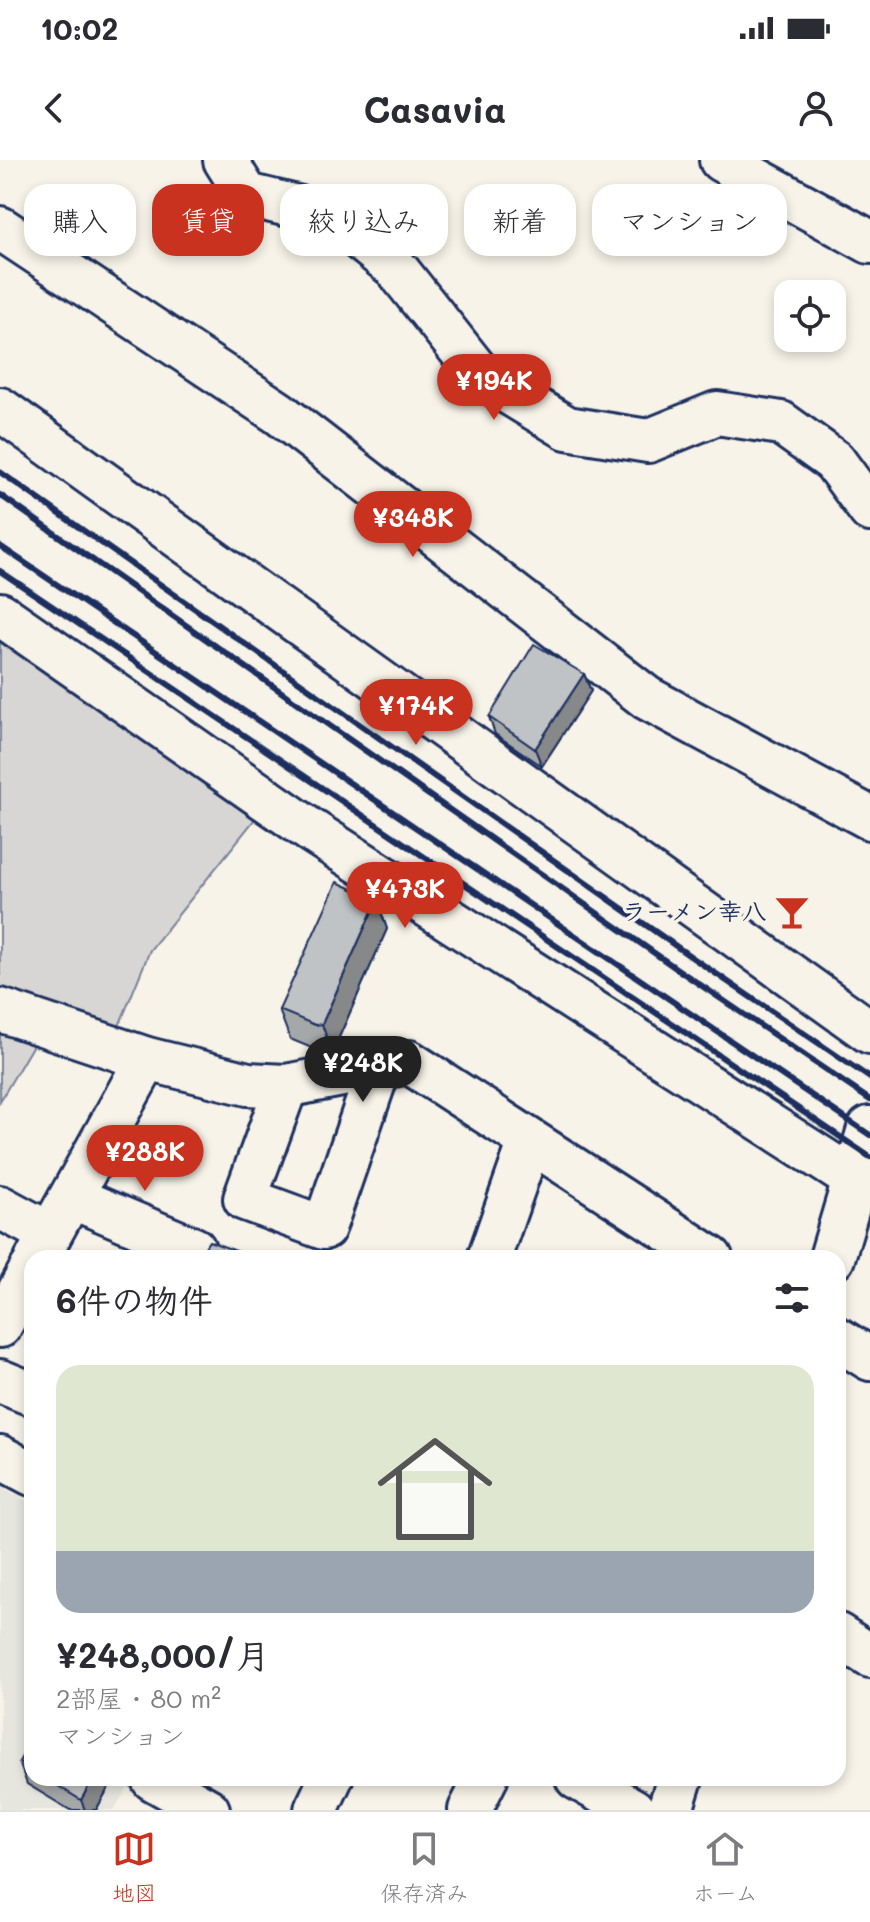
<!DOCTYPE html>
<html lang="ja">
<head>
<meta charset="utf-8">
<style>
  :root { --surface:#fff; --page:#f7f7f7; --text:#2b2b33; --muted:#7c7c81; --line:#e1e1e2; --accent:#c8321e }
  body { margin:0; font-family:Mali,"Klee One",sans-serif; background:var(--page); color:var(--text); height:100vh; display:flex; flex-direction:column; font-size:30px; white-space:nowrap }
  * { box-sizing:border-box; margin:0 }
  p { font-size:26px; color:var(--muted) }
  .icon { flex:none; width:44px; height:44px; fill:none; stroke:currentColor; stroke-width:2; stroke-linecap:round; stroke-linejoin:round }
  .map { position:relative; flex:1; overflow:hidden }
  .panel { position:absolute; left:24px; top:1090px; width:822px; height:536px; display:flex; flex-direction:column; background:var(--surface); border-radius:24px; box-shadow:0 4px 12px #0003 }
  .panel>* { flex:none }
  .guide { position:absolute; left:24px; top:24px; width:822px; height:72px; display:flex; gap:16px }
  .controls { position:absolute; left:774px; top:120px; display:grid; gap:16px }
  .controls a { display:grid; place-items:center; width:72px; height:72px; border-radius:16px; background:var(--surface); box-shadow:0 4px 12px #0003; font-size:40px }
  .price { position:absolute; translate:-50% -68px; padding:0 18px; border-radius:28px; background:var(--accent); color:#fff; font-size:26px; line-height:52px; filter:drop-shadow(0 2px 4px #0008) }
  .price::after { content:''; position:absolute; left:50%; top:48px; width:24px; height:18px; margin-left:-12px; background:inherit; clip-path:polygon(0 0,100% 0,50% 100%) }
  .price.selected { background:#222; color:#fff }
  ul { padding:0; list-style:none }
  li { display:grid; align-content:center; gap:16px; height:424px; padding:0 32px }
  li span { display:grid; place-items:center; height:248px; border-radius:24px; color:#555 }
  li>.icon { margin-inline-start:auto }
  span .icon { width:144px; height:144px; fill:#fffc; stroke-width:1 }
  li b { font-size:34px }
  h2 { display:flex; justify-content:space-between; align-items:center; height:96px; padding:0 32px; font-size:34px }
  .chip { padding:0 28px; border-radius:24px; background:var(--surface); box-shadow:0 4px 12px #0003; font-size:28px; line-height:72px }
  .chip.selected { background:var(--accent); color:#fff }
  .status { display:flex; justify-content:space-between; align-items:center; height:56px; padding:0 40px; background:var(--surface); direction:ltr }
  .status svg { height:22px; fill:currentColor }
  header { display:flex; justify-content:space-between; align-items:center; height:104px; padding:0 32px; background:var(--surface); font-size:36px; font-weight:700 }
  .dock { display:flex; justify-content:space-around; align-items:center; height:112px; border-top:2px solid var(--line); background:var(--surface); font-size:22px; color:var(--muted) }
  .dock a { display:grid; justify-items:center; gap:4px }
  .dock .selected { color:var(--accent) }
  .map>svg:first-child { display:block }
  .built { fill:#e6e5de }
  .green { fill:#d7d6d4; stroke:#798299; stroke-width:2 }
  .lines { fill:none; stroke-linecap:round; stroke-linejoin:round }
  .minor-casing { stroke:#1b2f5e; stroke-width:48 }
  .major-casing { stroke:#1b2f5e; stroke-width:50 }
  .minor { stroke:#f7f3e8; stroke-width:42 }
  .major { stroke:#f7f3e8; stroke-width:44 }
  .rail { stroke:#1b2f5e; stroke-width:6 }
  .wall { fill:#a5a8a9; stroke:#1b2f5e; stroke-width:2 }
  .shaded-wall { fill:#86888a; stroke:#1b2f5e; stroke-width:2 }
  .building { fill:#c0c3c5; stroke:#1b2f5e; stroke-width:2 }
  .labels { text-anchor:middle; stroke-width:7; stroke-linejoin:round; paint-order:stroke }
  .poi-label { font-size:24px; font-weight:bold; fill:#1b2f5e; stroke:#f7f3e8; text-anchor:end }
</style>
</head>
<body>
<div class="status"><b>10:02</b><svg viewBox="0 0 49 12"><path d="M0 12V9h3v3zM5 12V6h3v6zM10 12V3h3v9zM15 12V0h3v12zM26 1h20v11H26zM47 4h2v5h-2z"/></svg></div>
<header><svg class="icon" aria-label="back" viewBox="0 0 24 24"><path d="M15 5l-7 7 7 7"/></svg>Casavia<svg class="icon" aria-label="person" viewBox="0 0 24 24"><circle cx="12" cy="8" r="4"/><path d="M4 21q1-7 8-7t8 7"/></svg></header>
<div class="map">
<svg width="870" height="1650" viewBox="0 0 870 1650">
  <rect width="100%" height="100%" fill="#f7f3e8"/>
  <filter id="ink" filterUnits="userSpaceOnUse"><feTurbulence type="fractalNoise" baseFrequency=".0125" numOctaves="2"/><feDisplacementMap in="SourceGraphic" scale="16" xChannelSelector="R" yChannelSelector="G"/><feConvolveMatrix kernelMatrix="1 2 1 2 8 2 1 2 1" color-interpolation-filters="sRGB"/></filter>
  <g filter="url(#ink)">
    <polygon class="built" points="0,1326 32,1344 32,1618 133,1618 114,1650 0,1650"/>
    <g class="green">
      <polygon points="0,479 263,649 150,790 115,876 0,837"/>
      <polygon points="0,866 37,878 0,941"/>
    </g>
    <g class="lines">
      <g class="minor-casing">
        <g id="minor">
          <polyline points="225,0 247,35 330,55 395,107 481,216 567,268 648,281 717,253 781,263 834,301 870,350"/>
          <polyline points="721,0 870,82"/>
          <polyline points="0,68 279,253 647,538 870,658"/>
          <polyline points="0,249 870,872"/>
          <polyline points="0,454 310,670 855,1020"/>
          <polyline points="0,850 147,899 248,924 286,926 409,902 711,1098"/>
          <polyline points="286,926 245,1039 324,1068 379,908"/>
          <polyline points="71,1037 194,1089"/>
          <polyline points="0,1047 50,1074"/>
          <polyline points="37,1098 147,899"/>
          <polyline points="489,1098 530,981"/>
          <polyline points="0,1166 32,1108"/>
          <polyline points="838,1179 870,1199"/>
          <polyline points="0,1221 32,1234"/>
          <polyline points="0,1297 32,1314"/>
          <polyline points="838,1475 870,1496"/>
          <polyline points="577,1618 633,1650"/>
          <polyline points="153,1619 208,1650"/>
          <polyline points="316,1650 331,1618"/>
          <polyline points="470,1650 486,1618"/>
        </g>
      </g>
      <g class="major-casing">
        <g id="major">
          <polyline points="832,1098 870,969"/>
          <polyline points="670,1650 680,1618"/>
        </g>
      </g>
      <use href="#minor" class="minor"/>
      <use href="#major" class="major"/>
      <g class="rail">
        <polyline points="0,312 690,796 870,918"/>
        <polyline points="0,335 680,811 870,940"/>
        <polyline points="0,386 870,975"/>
        <polyline points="0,411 870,997"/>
      </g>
    </g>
    <g class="wall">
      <polygon points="584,514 591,531 542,606 495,574 489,557"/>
      <polygon points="377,740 387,769 332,893 326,894 290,879 279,850"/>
      <polygon points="32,1580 32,1618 114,1618 96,1650 70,1650 27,1624 19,1602"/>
    </g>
    <g class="shaded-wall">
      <polygon points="584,514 591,531 542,606 535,589"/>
      <polygon points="377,740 387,769 332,893 322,864"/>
      <polygon points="93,1618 114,1618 96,1650 85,1650 81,1640"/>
    </g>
    <g class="building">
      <polygon points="534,484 584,514 535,589 489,557"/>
      <polygon points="337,722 377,740 322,864 315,865 279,850"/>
      <polygon points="209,1081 255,1098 195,1098 197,1093 203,1090"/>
      <polygon points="32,1580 32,1610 19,1602"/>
      <polygon points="45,1618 93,1618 81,1640"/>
    </g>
  </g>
  <defs>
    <g id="bar-bare" transform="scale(2.76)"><path d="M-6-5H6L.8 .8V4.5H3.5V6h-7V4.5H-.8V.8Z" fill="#c8321e" stroke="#f7f3e8" stroke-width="2.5" paint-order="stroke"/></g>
  </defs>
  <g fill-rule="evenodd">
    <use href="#bar-bare" x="792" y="752"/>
  </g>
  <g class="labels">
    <g class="poi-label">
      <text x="766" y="760">ラーメン幸八</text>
    </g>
  </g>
</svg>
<div class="controls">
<a><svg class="icon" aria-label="locate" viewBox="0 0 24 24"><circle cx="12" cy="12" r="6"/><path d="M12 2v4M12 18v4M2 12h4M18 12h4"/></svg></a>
</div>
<b class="price" style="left:494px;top:262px">¥194K</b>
<b class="price" style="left:413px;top:399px">¥348K</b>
<b class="price" style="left:416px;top:587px">¥174K</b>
<b class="price" style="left:405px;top:770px">¥473K</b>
<b class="price selected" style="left:363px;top:944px">¥248K</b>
<b class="price" style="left:145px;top:1033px">¥288K</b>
<div class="guide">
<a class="chip">購入</a>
<a class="chip selected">賃貸</a>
<a class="chip">絞り込み</a>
<a class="chip">新着</a>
<a class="chip">マンション</a>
</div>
<section class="panel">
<h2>6件の物件<svg class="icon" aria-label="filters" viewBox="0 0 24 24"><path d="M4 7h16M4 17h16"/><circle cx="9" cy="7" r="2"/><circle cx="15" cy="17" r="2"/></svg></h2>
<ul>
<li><span style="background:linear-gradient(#dfe7d0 75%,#9aa5b1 0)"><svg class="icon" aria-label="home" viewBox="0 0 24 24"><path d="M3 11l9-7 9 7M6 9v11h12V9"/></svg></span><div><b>¥248,000/月</b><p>2部屋 · 80 m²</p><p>マンション</p></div></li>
</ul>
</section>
</div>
<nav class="dock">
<a class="selected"><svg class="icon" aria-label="map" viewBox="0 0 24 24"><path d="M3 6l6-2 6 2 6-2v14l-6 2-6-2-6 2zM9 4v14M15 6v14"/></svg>地図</a>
<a><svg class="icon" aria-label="saved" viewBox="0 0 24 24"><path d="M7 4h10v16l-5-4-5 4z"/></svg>保存済み</a>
<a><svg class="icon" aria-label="home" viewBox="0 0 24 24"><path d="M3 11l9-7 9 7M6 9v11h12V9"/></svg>ホーム</a>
</nav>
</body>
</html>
